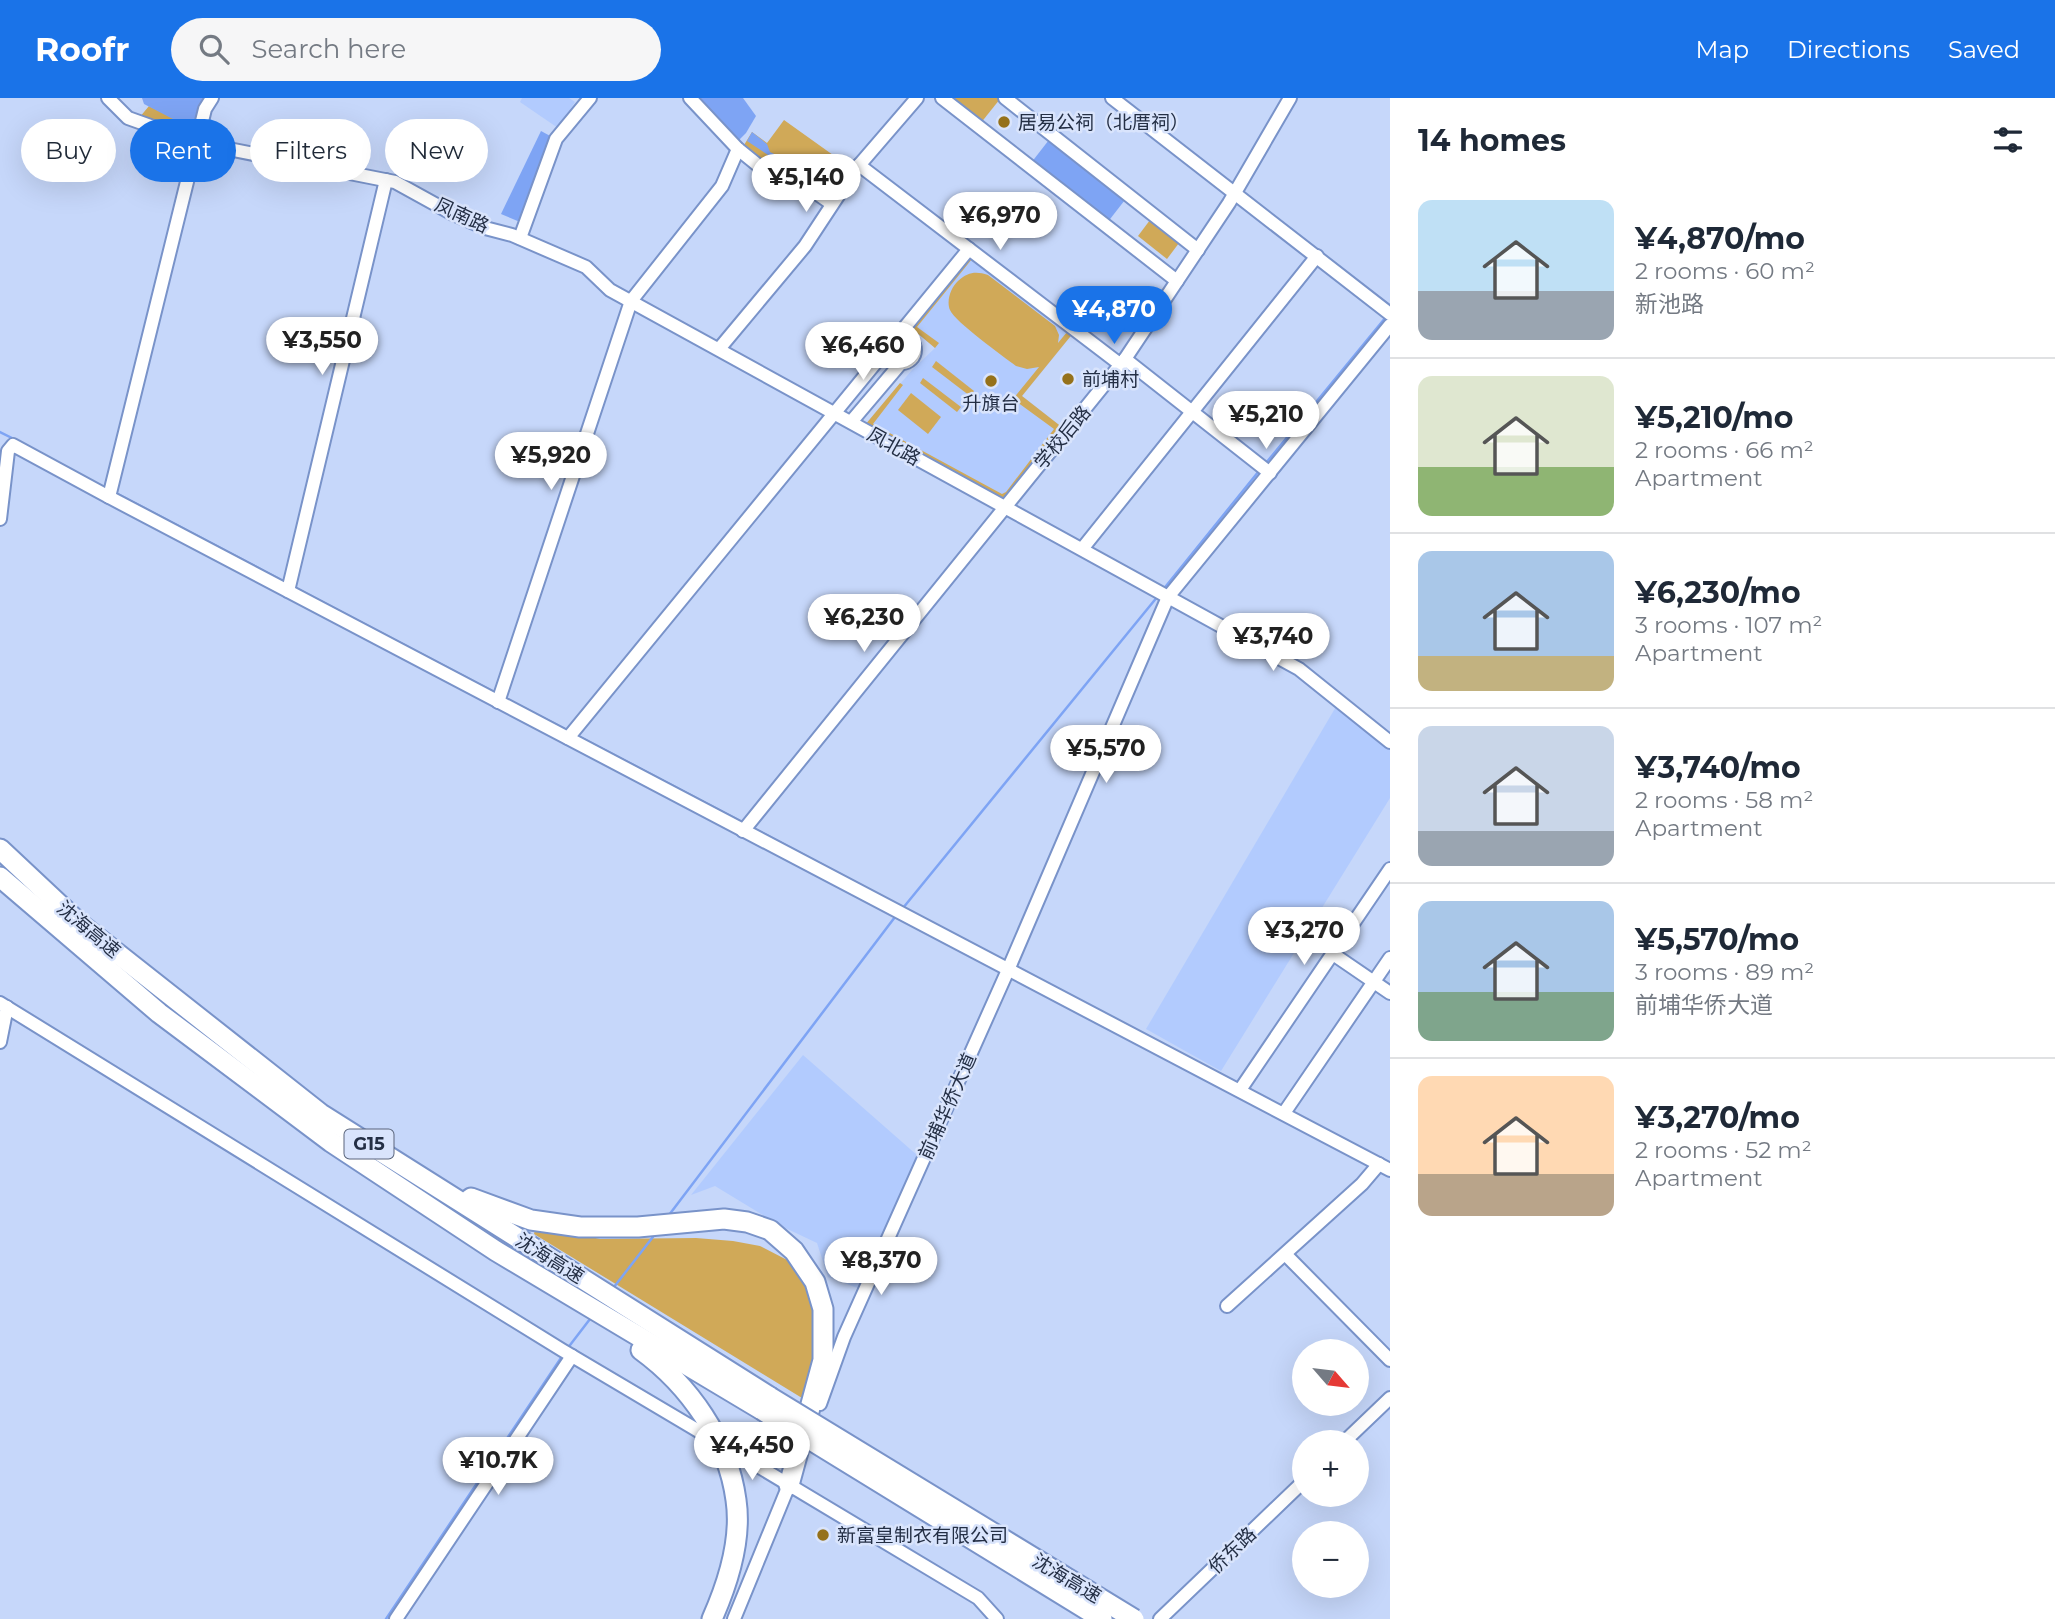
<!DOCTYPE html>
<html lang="en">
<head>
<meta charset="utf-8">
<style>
  :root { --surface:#fff; --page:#f6f6f7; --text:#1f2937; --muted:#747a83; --line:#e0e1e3; --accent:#1a73e8 }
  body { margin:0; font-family:Montserrat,"Noto Sans SC",sans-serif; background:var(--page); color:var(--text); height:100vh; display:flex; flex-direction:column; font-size:26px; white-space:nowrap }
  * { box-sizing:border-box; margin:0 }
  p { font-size:23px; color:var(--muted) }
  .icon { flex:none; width:38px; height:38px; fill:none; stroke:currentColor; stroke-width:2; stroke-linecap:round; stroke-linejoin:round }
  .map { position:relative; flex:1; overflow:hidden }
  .side { display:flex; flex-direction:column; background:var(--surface); width:665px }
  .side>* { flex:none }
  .hud { position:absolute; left:21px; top:21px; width:665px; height:63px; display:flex; gap:14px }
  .needle { width:46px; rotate:118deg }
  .tools { position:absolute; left:1292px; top:1241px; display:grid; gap:14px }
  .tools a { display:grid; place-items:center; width:77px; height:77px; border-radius:50%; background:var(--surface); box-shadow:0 7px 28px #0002; font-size:35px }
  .price { position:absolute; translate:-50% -60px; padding:0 16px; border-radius:24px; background:#fff; color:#222; font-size:23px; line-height:46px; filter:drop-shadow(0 2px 4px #0008) }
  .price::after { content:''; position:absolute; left:50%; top:42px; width:21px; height:16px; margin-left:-10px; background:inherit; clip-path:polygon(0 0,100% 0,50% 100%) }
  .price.selected { background:var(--accent); color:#fff }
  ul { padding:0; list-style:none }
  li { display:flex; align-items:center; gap:21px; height:175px; padding:0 28px }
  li+li { border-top:2px solid var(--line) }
  li span { display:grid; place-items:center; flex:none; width:196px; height:140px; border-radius:14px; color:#555 }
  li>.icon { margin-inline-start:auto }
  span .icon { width:84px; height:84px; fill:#fffc; stroke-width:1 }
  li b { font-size:30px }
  h2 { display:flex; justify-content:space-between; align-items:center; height:84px; padding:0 28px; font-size:30px }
  .chip { padding:0 24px; border-radius:32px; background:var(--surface); box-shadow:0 7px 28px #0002; font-size:24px; line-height:63px }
  .chip.selected { background:var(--accent); color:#fff }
  header { display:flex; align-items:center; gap:42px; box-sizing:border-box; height:98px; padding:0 35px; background:var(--accent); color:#fff }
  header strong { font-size:33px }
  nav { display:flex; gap:38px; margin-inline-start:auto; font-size:24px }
  .search { width:490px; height:63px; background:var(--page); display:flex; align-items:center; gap:18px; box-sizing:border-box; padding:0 24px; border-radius:38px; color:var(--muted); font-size:26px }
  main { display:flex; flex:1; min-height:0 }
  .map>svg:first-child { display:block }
  .built { fill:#b2cbfe }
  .green { fill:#d0a958 }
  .water { fill:#7ea4f4 }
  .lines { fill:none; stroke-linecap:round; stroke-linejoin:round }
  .stream { stroke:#7ea4f4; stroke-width:2.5 }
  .minor-casing { stroke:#7993c9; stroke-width:16 }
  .highway-casing { stroke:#7993c9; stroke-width:23 }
  .minor { stroke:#fff; stroke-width:12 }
  .highway { stroke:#fff; stroke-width:19 }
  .highway-bridge-casing { stroke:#7993c9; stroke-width:23; stroke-linecap:butt }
  .highway-bridge { stroke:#fff; stroke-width:19 }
  .poi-dot { fill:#95711a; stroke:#d9e4fc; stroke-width:2.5 }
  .labels { text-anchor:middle; stroke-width:5; stroke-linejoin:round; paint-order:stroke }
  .shield { fill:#d9e4fc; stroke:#5a657c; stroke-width:2 }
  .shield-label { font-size:18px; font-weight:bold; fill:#242f45 }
  .poi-label { font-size:19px; fill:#242f45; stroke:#d9e4fc; text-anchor:start }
  .street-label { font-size:19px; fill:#242f45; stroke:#d9e4fc }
</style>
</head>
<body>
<header>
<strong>Roofr</strong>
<div class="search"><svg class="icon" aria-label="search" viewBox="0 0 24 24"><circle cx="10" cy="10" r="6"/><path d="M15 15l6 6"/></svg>Search here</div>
<nav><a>Map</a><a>Directions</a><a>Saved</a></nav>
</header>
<main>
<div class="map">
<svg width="1390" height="1521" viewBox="0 0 1390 1521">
  <rect width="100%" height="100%" fill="#c6d7fa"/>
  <g class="built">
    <polygon points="522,0 569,0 575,4 558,30 520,4"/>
    <polygon points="971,153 1074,234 1022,298 1063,330 1005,400 865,327 912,272 935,250 910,229"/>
    <polygon points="1337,607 1390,649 1390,700 1221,973 1146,931"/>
    <polygon points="803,957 918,1058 860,1191 828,1179 817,1145 779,1127 715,1088 691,1097"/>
  </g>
  <g class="green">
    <polygon points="948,0 999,0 1000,1 980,26"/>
    <polygon points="149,8 194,31 195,56 186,54 190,37 139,20"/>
    <polygon points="784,22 833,57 830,66 843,77 828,97 741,52 752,34 767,45"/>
    <polygon points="1150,122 1179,145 1167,161 1138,138"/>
    <path d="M971,153L1074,234L1022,298L1063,330L1009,398L1000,400L865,327L900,285L903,287L873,326L1002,396L1006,394L1054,331L1013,301L1039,269L1027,271L1016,268C1003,258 955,224 950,212C946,203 951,189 958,183C968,174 976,173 988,177L1055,228L1059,237L1058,245L1067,234L972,161L917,229L939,245L935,250L910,229Z"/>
    <polygon points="936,263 974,293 970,298 932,269"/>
    <polygon points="923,280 961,309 957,314 920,285"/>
    <polygon points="911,295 941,319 928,336 898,312"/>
    <polygon points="536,1127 600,1141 696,1140 733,1143 760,1148 793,1165 809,1183 818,1229 814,1261 802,1300 534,1136"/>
  </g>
  <g class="water">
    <polygon points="142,0 206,0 194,32 144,6"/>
    <polygon points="695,0 743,0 756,18 746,35 737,44"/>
    <polygon points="541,33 554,40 520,124 501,116"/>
    <polygon points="752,34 767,46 770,54 814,75 828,72 829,77 816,80 771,59 747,43"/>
    <polygon points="1052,38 1128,98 1107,125 1031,65"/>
  </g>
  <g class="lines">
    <g class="stream">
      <polyline points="0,334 16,342"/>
      <polyline points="1266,365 1386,219"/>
      <polyline points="71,372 105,390"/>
      <polyline points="114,394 285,484"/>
      <polyline points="294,489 496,595"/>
      <polyline points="1162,493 1259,373"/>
      <polyline points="505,600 567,632"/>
      <polyline points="576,637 744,725"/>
      <polyline points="753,730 976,848"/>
      <polyline points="903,810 1158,498"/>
      <polyline points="669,1117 895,819"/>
      <polyline points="614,1189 656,1135"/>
      <polyline points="567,1251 590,1221"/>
      <polyline points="386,1521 563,1257"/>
    </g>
    <g class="minor-casing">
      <g id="minor">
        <polyline points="108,0 128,20 198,45 395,84 453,116 485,130 512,137 586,169 610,192 1299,571 1390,644"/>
        <polyline points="212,0 205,11 109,399 1390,1072"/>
        <polyline points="690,0 738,51 759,68 796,81 832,106"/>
        <polyline points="942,0 1177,183"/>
        <polyline points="1005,0 1198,152"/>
        <polyline points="1112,0 1390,216"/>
        <polyline points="859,67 1121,267"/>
        <polyline points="520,140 556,41 590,0"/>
        <circle cx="902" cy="252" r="13"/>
        <polyline points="719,251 805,148 855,72 917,0"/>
        <polyline points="1125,261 1270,375"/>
        <polyline points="851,324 901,265"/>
        <polyline points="0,421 8,353 13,347 109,399"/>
        <polyline points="1082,451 1317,158"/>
        <polyline points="288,493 386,82"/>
        <polyline points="498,604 631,203 722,88 738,51"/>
        <polyline points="568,640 969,151"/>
        <polyline points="743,733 1125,261 1229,105 1290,0"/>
        <polyline points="1333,856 1390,895"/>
        <polyline points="0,905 562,1252 702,1335"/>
        <polyline points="0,944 7,909"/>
        <polyline points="1240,992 1390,771"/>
        <polyline points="1284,1015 1390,860"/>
        <polyline points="1286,1157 1390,1262"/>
        <polyline points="1227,1208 1362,1086 1379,1066"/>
        <polyline points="820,1306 844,1239 1008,872 1168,499 1390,227"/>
        <polyline points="1344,1344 1390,1300"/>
        <polyline points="731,1352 978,1500 997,1521"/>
        <polyline points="396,1521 572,1258"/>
        <polyline points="734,1521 791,1382"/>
        <polyline points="1160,1521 1304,1383"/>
      </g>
    </g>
    <g class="highway-casing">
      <g id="highway">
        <polyline points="0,751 80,826 321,1016 770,1299"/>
        <polyline points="0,779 159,915 331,1044 496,1153 762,1312"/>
        <polyline points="471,1100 531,1122 580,1129 638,1129 724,1121 747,1124 770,1132 794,1153 815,1184 823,1211 823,1262 789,1387"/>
        <path d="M641,1252C689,1287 728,1342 736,1402C742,1442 728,1485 712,1521"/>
      </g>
    </g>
    <use href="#minor" class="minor"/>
    <use href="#highway" class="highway"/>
    <g class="highway-bridge-casing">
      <g id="highway-bridge">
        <polyline points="770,1299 1134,1521"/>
        <polyline points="762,1312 1102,1521"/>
      </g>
    </g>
    <use href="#highway-bridge" class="highway-bridge"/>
  </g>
  <g class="poi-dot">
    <circle cx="1004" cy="24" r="7"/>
    <circle cx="1068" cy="281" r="7"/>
    <circle cx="991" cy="283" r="7"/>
    <circle cx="823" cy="1437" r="7"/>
  </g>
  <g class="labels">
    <rect class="shield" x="344.5" y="1031.5" width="49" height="29" rx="5"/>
    <g class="shield-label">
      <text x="369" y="1052">G15</text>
    </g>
    <g class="poi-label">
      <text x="1018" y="31">居易公祠（北厝祠）</text>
      <text x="1082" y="288">前埔村</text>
      <text x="991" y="312" text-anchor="middle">升旗台</text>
      <text x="837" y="1444">新富皇制衣有限公司</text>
    </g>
    <g class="street-label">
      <text transform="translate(462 117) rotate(25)" y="7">凤南路</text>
      <text transform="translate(1062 339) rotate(-50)" y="7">学校后路</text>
      <text transform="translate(894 348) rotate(29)" y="7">凤北路</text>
      <text transform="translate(89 831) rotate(40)" y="7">沈海高速</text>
      <text transform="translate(947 1008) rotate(-66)" y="7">前埔华侨大道</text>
      <text transform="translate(550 1160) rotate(32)" y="7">沈海高速</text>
      <text transform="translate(1232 1452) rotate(-44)" y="7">侨东路</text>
      <text transform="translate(1067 1480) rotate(31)" y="7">沈海高速</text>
    </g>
  </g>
</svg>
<div class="tools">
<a><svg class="needle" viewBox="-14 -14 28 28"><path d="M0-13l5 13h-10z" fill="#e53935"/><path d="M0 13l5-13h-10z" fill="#747a83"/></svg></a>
<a>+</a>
<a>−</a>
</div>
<b class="price" style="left:806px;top:116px">¥5,140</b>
<b class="price" style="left:1000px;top:154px">¥6,970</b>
<b class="price selected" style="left:1114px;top:248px">¥4,870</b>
<b class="price" style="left:322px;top:279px">¥3,550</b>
<b class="price" style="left:863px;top:284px">¥6,460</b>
<b class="price" style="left:1266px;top:353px">¥5,210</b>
<b class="price" style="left:551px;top:394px">¥5,920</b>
<b class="price" style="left:864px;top:556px">¥6,230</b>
<b class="price" style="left:1273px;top:575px">¥3,740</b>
<b class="price" style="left:1106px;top:687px">¥5,570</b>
<b class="price" style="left:1304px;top:869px">¥3,270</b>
<b class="price" style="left:881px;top:1199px">¥8,370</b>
<b class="price" style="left:752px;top:1384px">¥4,450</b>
<b class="price" style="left:498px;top:1399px">¥10.7K</b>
<div class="hud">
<a class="chip">Buy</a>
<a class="chip selected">Rent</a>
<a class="chip">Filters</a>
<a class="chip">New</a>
</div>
</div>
<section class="side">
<h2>14 homes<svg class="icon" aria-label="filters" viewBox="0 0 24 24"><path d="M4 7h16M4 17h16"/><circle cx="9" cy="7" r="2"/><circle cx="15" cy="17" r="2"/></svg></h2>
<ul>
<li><span style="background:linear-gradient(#bfe0f5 65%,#9aa5b1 0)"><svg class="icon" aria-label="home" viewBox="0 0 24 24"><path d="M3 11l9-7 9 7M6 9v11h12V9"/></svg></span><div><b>¥4,870/mo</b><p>2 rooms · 60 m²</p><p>新池路</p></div></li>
<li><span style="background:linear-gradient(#dfe7d0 65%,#8fb573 0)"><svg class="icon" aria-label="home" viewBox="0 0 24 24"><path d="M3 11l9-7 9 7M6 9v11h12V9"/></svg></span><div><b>¥5,210/mo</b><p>2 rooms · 66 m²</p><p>Apartment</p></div></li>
<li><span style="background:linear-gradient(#a9c7e8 75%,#c2b280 0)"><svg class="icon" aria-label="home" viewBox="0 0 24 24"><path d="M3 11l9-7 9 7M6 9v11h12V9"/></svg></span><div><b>¥6,230/mo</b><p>3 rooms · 107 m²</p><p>Apartment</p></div></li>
<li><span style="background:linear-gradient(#c9d6e8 75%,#9aa5b1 0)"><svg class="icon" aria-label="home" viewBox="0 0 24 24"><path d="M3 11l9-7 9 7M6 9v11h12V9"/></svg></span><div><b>¥3,740/mo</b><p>2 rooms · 58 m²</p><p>Apartment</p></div></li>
<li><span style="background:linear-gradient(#a9c7e8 65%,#7fa58c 0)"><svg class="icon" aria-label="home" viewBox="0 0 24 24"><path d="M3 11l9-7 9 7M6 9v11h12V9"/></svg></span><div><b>¥5,570/mo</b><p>3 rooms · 89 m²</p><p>前埔华侨大道</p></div></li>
<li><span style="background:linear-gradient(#ffd9b3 70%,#b9a48a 0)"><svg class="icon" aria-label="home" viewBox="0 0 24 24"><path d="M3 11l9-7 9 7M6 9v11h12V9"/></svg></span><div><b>¥3,270/mo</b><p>2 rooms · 52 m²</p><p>Apartment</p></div></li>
</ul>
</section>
</main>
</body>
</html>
